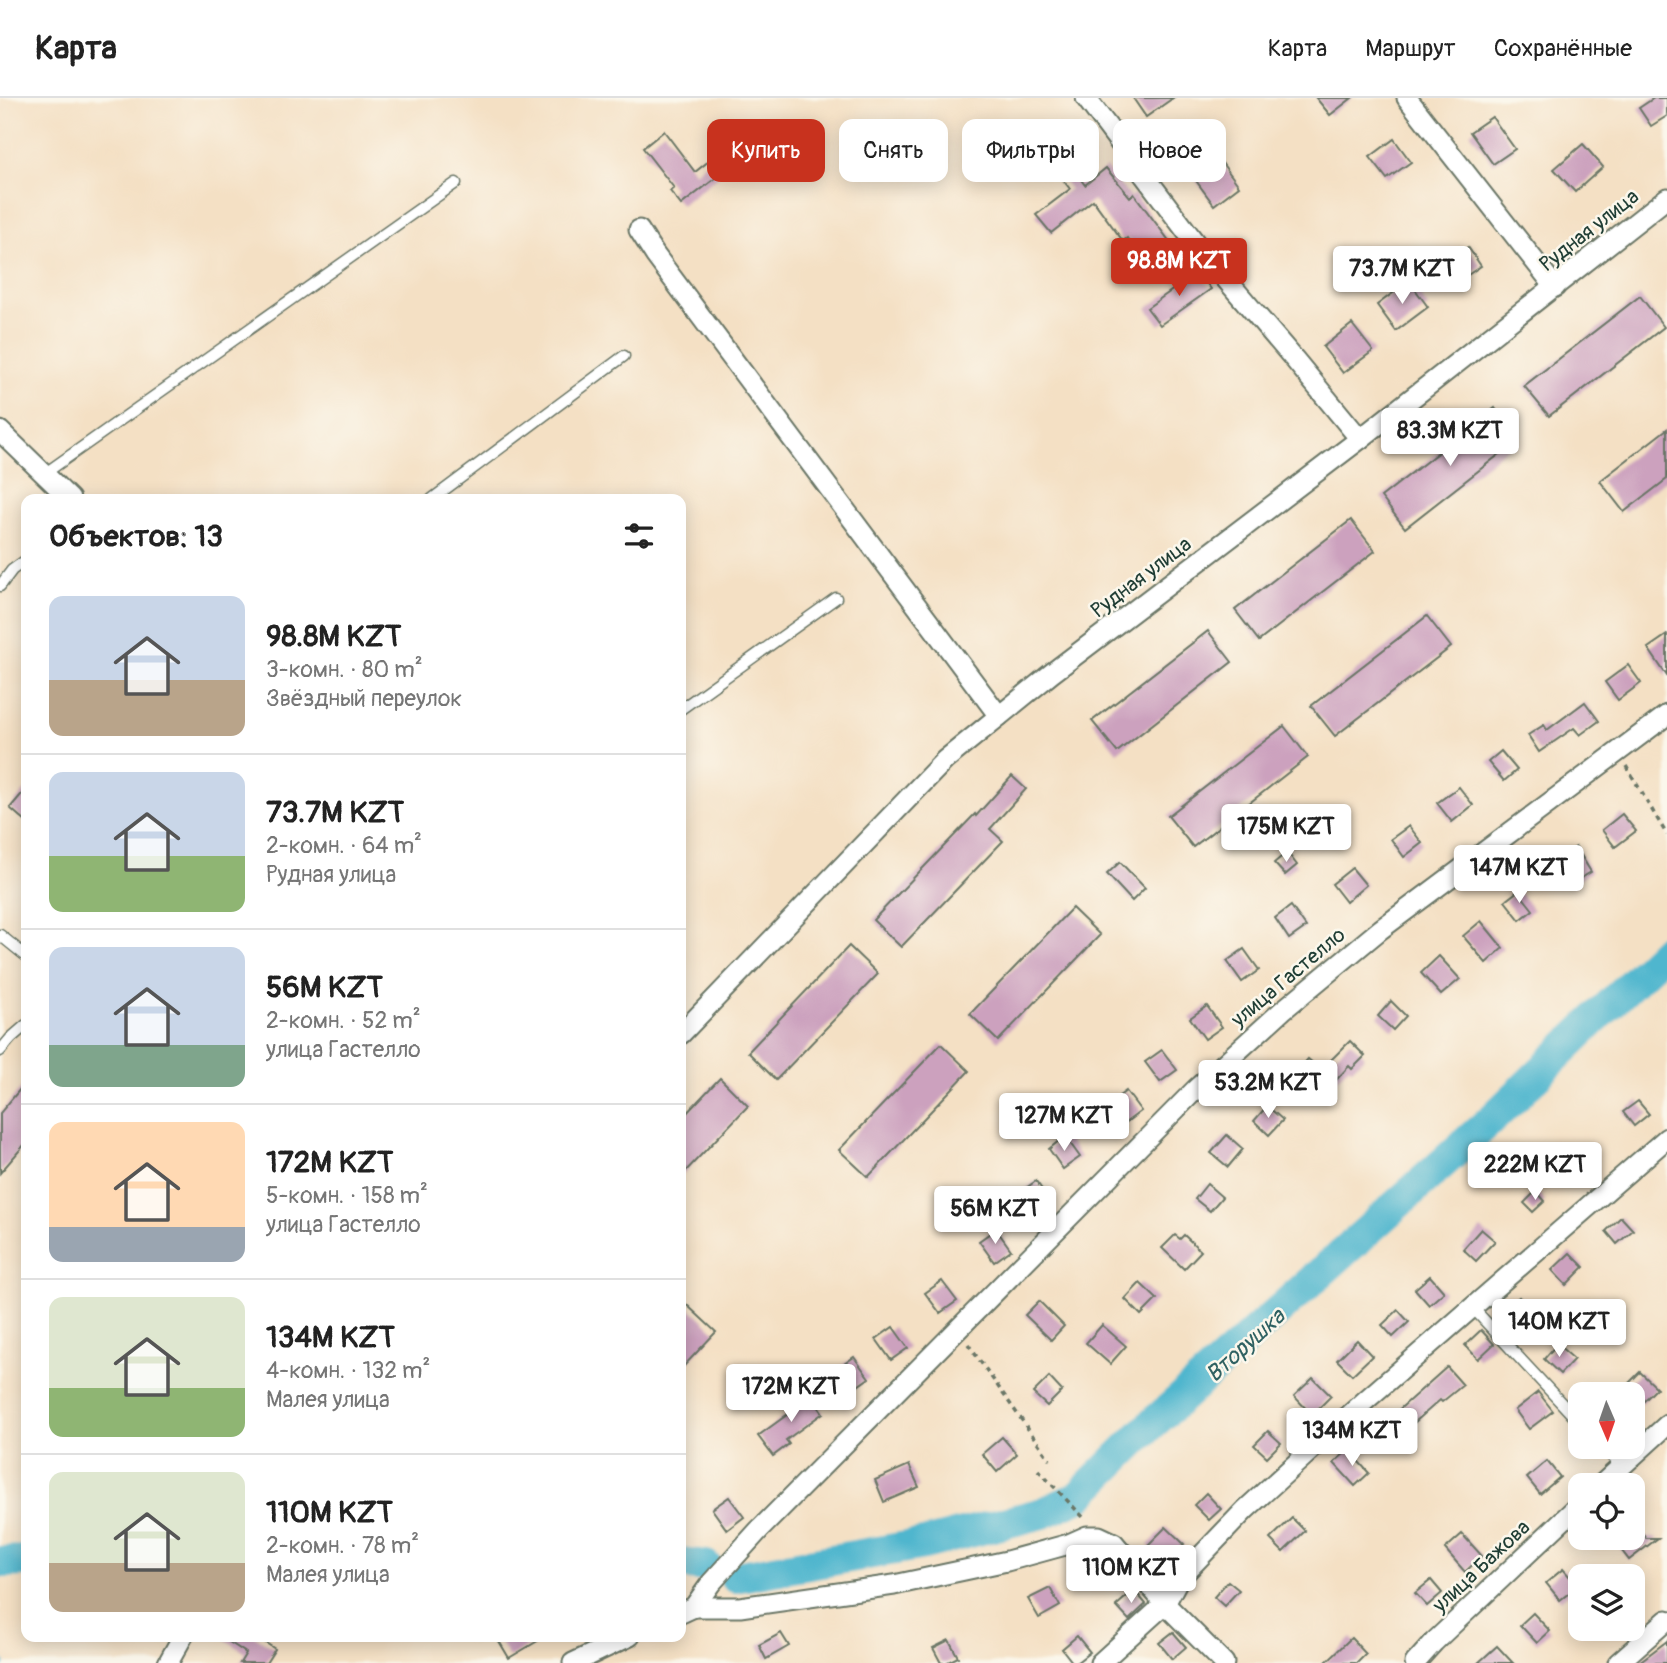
<!DOCTYPE html>
<html lang="ru">
<head>
<meta charset="utf-8">
<style>
  :root { --surface:#fff; --page:#f6f6f6; --text:#222; --muted:#767676; --line:#e0e0e0; --accent:#c8321e }
  body { margin:0; font-family:Pangolin,sans-serif; background:var(--page); color:var(--text); height:100vh; display:flex; flex-direction:column; font-size:26px; white-space:nowrap }
  * { box-sizing:border-box; margin:0 }
  p { font-size:23px; color:var(--muted) }
  .icon { flex:none; width:38px; height:38px; fill:none; stroke:currentColor; stroke-width:2; stroke-linecap:round; stroke-linejoin:round }
  .map { position:relative; flex:1; overflow:hidden }
  .panel { position:absolute; left:21px; top:396px; width:665px; height:1148px; display:flex; flex-direction:column; background:var(--surface); border-radius:14px; box-shadow:0 4px 18px #0003 }
  .panel>* { flex:none }
  .banner { position:absolute; left:707px; top:21px; width:665px; height:63px; display:flex; gap:14px }
  .needle { width:46px; rotate:178deg }
  .buttons { position:absolute; left:1568px; top:1284px; display:grid; gap:14px }
  .buttons a { display:grid; place-items:center; width:77px; height:77px; border-radius:14px; background:var(--surface); box-shadow:0 4px 18px #0003; font-size:35px }
  .price { position:absolute; translate:-50% -60px; padding:0 16px; border-radius:7px; background:#fff; color:#222; font-size:23px; line-height:46px; filter:drop-shadow(0 2px 4px #0008) }
  .price::after { content:''; position:absolute; left:50%; top:42px; width:21px; height:16px; margin-left:-10px; background:inherit; clip-path:polygon(0 0,100% 0,50% 100%) }
  .price.on { background:var(--accent); color:#fff }
  ul { padding:0; list-style:none }
  li { display:flex; align-items:center; gap:21px; height:175px; padding:0 28px }
  li+li { border-top:2px solid var(--line) }
  li span { display:grid; place-items:center; flex:none; width:196px; height:140px; border-radius:14px; color:#555 }
  li>.icon { margin-inline-start:auto }
  span .icon { width:84px; height:84px; fill:#fffc; stroke-width:1 }
  li b { font-size:30px }
  h2 { display:flex; justify-content:space-between; align-items:center; height:84px; padding:0 28px; font-size:30px }
  .tag { padding:0 24px; border-radius:14px; background:var(--surface); box-shadow:0 4px 18px #0003; font-size:24px; line-height:63px }
  .tag.on { background:var(--accent); color:#fff }
  header { display:flex; align-items:center; gap:42px; box-sizing:border-box; height:98px; padding:0 35px; background:var(--surface); border-bottom:2px solid var(--line) }
  header strong { font-size:33px }
  nav { display:flex; gap:38px; margin-inline-start:auto; font-size:24px }
  .map>svg:first-child { display:block }
  .lines { fill:none; stroke-linecap:round; stroke-linejoin:round }
  .stream { stroke:#50b6ce; stroke-width:5 }
  .river { stroke:#50b6ce; stroke-width:32 }
  .building { fill:#cca1be }
  .lane-casing { stroke:#6a7666; stroke-width:13 }
  .street-casing { stroke:#6a7666; stroke-width:23 }
  .path { stroke:#6a7666; stroke-width:3.5; stroke-dasharray:5 5; stroke-linecap:butt }
  .lane { stroke:#fff; stroke-width:10 }
  .street { stroke:#fff; stroke-width:19 }
  .labels { text-anchor:middle; stroke-width:5; stroke-linejoin:round; paint-order:stroke }
  .street-label { font-size:21px; fill:#1f3d34; stroke:#fbf7ec }
  .water-label { font-size:23px; font-style:italic; fill:#2e6162; stroke:#fbf7ec }
</style>
</head>
<body>
<header>
<strong>Карта</strong>
<nav><a>Карта</a><a>Маршрут</a><a>Сохранённые</a></nav>
</header>
<div class="map">
<svg width="1667" height="1565" viewBox="0 0 1667 1565">
  <rect width="100%" height="100%" fill="#fbf7ec"/>
  <filter id="ink" filterUnits="userSpaceOnUse"><feTurbulence type="fractalNoise" baseFrequency=".0143" numOctaves="2"/><feDisplacementMap in="SourceGraphic" scale="14" xChannelSelector="R" yChannelSelector="G"/><feConvolveMatrix kernelMatrix="1 2 1 2 8 2 1 2 1" color-interpolation-filters="sRGB"/></filter>
  <filter id="wash" filterUnits="userSpaceOnUse"><feTurbulence type="fractalNoise" baseFrequency=".00686" numOctaves="4" result="noise"/><feDisplacementMap in="SourceGraphic" scale="28" xChannelSelector="R" yChannelSelector="G"/><feGaussianBlur stdDeviation="1.57" result="paint"/><feColorMatrix in="noise" values="0 0 0 0 0 0 0 0 0 0 0 0 0 0 0 0 0 1.4 0 .05"/><feComposite in="paint" operator="in"/></filter>
  <g filter="url(#wash)">
    <rect width="100%" height="100%" fill="#f4e0c4"/>
    <g class="lines">
      <polyline class="stream" points="0,1562 3,1565"/>
      <g class="river">
        <polyline points="0,1464 26,1463"/>
        <polyline points="681,1465 706,1468"/>
        <polyline points="735,1479 924,1446 1043,1415 1078,1399 1151,1327 1493,1020 1667,851"/>
      </g>
    </g>
    <g id="blocks">
      <g class="building">
        <polygon points="1133,0 1173,0 1146,19"/>
        <polygon points="1316,0 1352,0 1330,17"/>
        <polygon points="1654,0 1667,0 1667,18 1651,28 1639,10"/>
        <polygon points="1492,19 1515,51 1493,66 1470,34"/>
        <polygon points="664,33 695,74 733,44 744,58 681,107 670,93 674,90 643,50"/>
        <polygon points="1394,41 1411,64 1387,81 1370,59"/>
        <polygon points="1583,46 1603,69 1575,94 1554,71"/>
        <polygon points="1060,54 1085,87 1106,70 1130,99 1134,96 1179,156 1152,175 1127,140 1123,143 1093,102 1051,135 1036,117 1070,91 1048,63"/>
        <polygon points="1219,61 1239,88 1214,107 1194,80"/>
        <polygon points="1468,149 1481,168 1456,185 1443,167"/>
        <polygon points="1198,174 1211,191 1160,227 1147,210"/>
        <polygon points="1409,183 1428,209 1396,233 1377,207"/>
        <polygon points="1640,198 1664,229 1549,318 1524,288"/>
        <polygon points="1352,226 1373,253 1343,275 1323,249"/>
        <polygon points="1495,310 1519,341 1405,430 1381,399"/>
        <polygon points="1667,331 1667,381 1624,414 1600,383"/>
        <polygon points="1351,422 1375,453 1259,543 1235,512"/>
        <polygon points="1427,518 1451,549 1335,638 1311,608"/>
        <polygon points="1208,533 1232,564 1117,654 1092,623"/>
        <polygon points="1667,537 1667,578 1648,550"/>
        <polygon points="1628,567 1641,585 1618,602 1605,584"/>
        <polygon points="1585,604 1599,623 1580,637 1574,630 1539,654 1528,637 1544,627 1547,632"/>
        <polygon points="1284,628 1308,659 1193,749 1168,718"/>
        <polygon points="1501,653 1517,672 1504,683 1488,664"/>
        <polygon points="1012,678 1026,691 990,731 1003,743 901,849 873,822 975,716 976,718"/>
        <polygon points="1459,689 1473,707 1452,724 1437,705"/>
        <polygon points="26,691 26,724 10,710"/>
        <polygon points="1622,716 1636,733 1615,749 1602,732"/>
        <polygon points="1409,728 1422,745 1404,759 1391,741"/>
        <polygon points="1576,749 1591,774 1570,787 1555,762"/>
        <polygon points="1287,754 1297,767 1285,777 1274,765"/>
        <polygon points="1120,764 1145,790 1132,803 1107,776"/>
        <polygon points="1352,770 1366,787 1346,804 1332,786"/>
        <polygon points="1518,793 1533,812 1520,822 1505,803"/>
        <polygon points="1291,808 1306,829 1289,841 1275,820"/>
        <polygon points="1072,810 1100,837 998,943 970,916"/>
        <polygon points="1481,823 1503,850 1486,865 1463,838"/>
        <polygon points="849,848 878,876 776,982 748,954"/>
        <polygon points="1244,851 1259,872 1242,884 1227,863"/>
        <polygon points="1439,858 1460,881 1441,897 1421,875"/>
        <polygon points="1391,903 1406,918 1393,932 1378,918"/>
        <polygon points="1207,908 1222,929 1205,941 1190,920"/>
        <polygon points="1350,943 1365,958 1352,971 1349,968 1317,1003 1291,980 1308,961 1321,972"/>
        <polygon points="941,946 969,973 868,1079 839,1052"/>
        <polygon points="1162,952 1177,972 1160,984 1145,964"/>
        <polygon points="720,980 748,1008 681,1078 681,1021"/>
        <polygon points="26,984 26,1045 0,1075 0,1015"/>
        <polygon points="1126,993 1141,1013 1125,1025 1110,1005"/>
        <polygon points="1638,1003 1649,1016 1634,1028 1623,1014"/>
        <polygon points="1267,1008 1283,1022 1269,1037 1254,1023"/>
        <polygon points="1227,1037 1243,1051 1228,1069 1211,1055"/>
        <polygon points="1065,1038 1080,1059 1063,1071 1049,1051"/>
        <polygon points="1036,1083 1051,1104 1034,1116 1019,1095"/>
        <polygon points="1207,1086 1222,1099 1210,1113 1195,1101"/>
        <polygon points="1536,1093 1545,1103 1533,1114 1524,1105"/>
        <polygon points="1621,1119 1633,1132 1617,1146 1606,1133"/>
        <polygon points="996,1131 1011,1152 994,1164 979,1143"/>
        <polygon points="1481,1131 1495,1143 1476,1163 1463,1151"/>
        <polygon points="1175,1137 1180,1141 1184,1137 1201,1153 1184,1171 1162,1150"/>
        <polygon points="1570,1155 1584,1169 1566,1187 1552,1172"/>
        <polygon points="1430,1178 1444,1194 1429,1207 1415,1191"/>
        <polygon points="942,1183 957,1203 940,1215 925,1195"/>
        <polygon points="1140,1185 1157,1201 1141,1217 1125,1201"/>
        <polygon points="1519,1199 1534,1215 1518,1230 1503,1213"/>
        <polygon points="1039,1203 1064,1228 1051,1242 1025,1217"/>
        <polygon points="687,1207 716,1234 681,1271 681,1214"/>
        <polygon points="1398,1212 1409,1224 1393,1239 1382,1227"/>
        <polygon points="1102,1227 1126,1248 1110,1266 1086,1245"/>
        <polygon points="893,1229 908,1250 891,1262 876,1241"/>
        <polygon points="1481,1232 1494,1246 1478,1261 1465,1247"/>
        <polygon points="1357,1242 1372,1258 1352,1277 1337,1262"/>
        <polygon points="1557,1246 1574,1261 1560,1276 1544,1261"/>
        <polygon points="854,1259 869,1280 852,1292 837,1271"/>
        <polygon points="1447,1269 1463,1287 1442,1304 1440,1302 1407,1331 1394,1316"/>
        <polygon points="1640,1274 1657,1290 1641,1306 1624,1290"/>
        <polygon points="1049,1279 1062,1293 1047,1308 1033,1295"/>
        <polygon points="1313,1280 1331,1298 1312,1317 1294,1298"/>
        <polygon points="808,1294 823,1315 786,1342 789,1346 773,1358 758,1338 795,1311 791,1306"/>
        <polygon points="1538,1294 1553,1313 1529,1331 1515,1312"/>
        <polygon points="1268,1333 1281,1345 1267,1359 1254,1347"/>
        <polygon points="1002,1339 1017,1356 997,1374 982,1356"/>
        <polygon points="1348,1352 1369,1375 1355,1388 1334,1365"/>
        <polygon points="1547,1363 1560,1379 1540,1396 1527,1380"/>
        <polygon points="909,1367 919,1389 884,1404 875,1382"/>
        <polygon points="1206,1395 1221,1411 1209,1422 1194,1407"/>
        <polygon points="729,1399 744,1419 727,1432 712,1411"/>
        <polygon points="1292,1420 1305,1433 1283,1454 1270,1441"/>
        <polygon points="1633,1422 1646,1440 1658,1440 1629,1462 1612,1440 1633,1440"/>
        <polygon points="1166,1429 1184,1446 1166,1464 1148,1447"/>
        <polygon points="1462,1436 1482,1458 1465,1474 1445,1451"/>
        <polygon points="1563,1471 1578,1488 1560,1502 1546,1485"/>
        <polygon points="1431,1482 1442,1495 1427,1508 1415,1495"/>
        <polygon points="1228,1483 1239,1492 1224,1508 1214,1499"/>
        <polygon points="1050,1490 1060,1508 1039,1520 1028,1501"/>
        <polygon points="1134,1492 1146,1506 1129,1522 1116,1508"/>
        <polygon points="1533,1515 1550,1533 1537,1545 1520,1527"/>
        <polygon points="1173,1534 1186,1549 1172,1561 1159,1545"/>
        <polygon points="781,1535 789,1548 766,1561 759,1547"/>
        <polygon points="220,1538 255,1538 275,1551 266,1565 240,1565 246,1555"/>
        <polygon points="496,1538 546,1538 509,1560"/>
        <polygon points="1077,1538 1090,1554 1076,1565 1073,1565 1062,1551"/>
        <polygon points="1351,1540 1366,1556 1357,1565 1325,1565"/>
        <polygon points="949,1542 958,1559 946,1565 941,1565 933,1550"/>
        <polygon points="1667,1543 1667,1565 1638,1565"/>
        <polygon points="1497,1548 1513,1565 1478,1565"/>
      </g>
    </g>
  </g>
  <g filter="url(#ink)">
    <use href="#blocks" fill-opacity="0" stroke="#6a7666" stroke-width="2"/>
    <g class="lines">
      <g class="lane-casing">
        <g id="lane">
          <polyline points="44,376 456,85"/>
          <polyline points="432,401 624,258"/>
          <polyline points="0,488 12,472 26,462"/>
          <polyline points="681,611 836,500"/>
          <polyline points="0,837 26,858"/>
          <polyline points="0,953 11,940 26,927"/>
          <polyline points="1472,1209 1580,1325"/>
          <polyline points="1603,1349 1621,1368"/>
        </g>
      </g>
      <g class="street-casing">
        <g id="street">
          <polyline points="1086,0 1196,146 1295,262 1360,341"/>
          <polyline points="1407,0 1555,189"/>
          <polyline points="639,132 655,157 999,618"/>
          <polyline points="0,333 70,401"/>
          <polyline points="681,936 945,662 1052,575 1360,341 1667,100"/>
          <polyline points="1600,1388 1667,1327"/>
          <polyline points="694,1509 740,1509 894,1487 1007,1463 1069,1446 1087,1438 1099,1438 1114,1445 1165,1506 1224,1565"/>
          <polyline points="681,1515 694,1509 711,1485 759,1432 1196,991 1283,912 1381,831 1667,617"/>
          <polyline points="168,1565 183,1538"/>
          <polyline points="573,1565 630,1538"/>
          <polyline points="1100,1565 1165,1506 1178,1482 1245,1412 1366,1302 1667,1040"/>
          <polyline points="1415,1565 1434,1544 1580,1406"/>
          <polyline points="1618,1565 1667,1522"/>
        </g>
      </g>
      <g class="path">
        <polyline points="1626,668 1667,737"/>
        <polyline points="968,1246 1050,1362"/>
        <polyline points="1038,1372 1085,1421"/>
      </g>
      <use href="#lane" class="lane"/>
      <use href="#street" class="street"/>
    </g>
  </g>
  <g class="labels">
    <g class="street-label">
      <text transform="translate(1589 132) rotate(-38)" y="7">Рудная улица</text>
      <text transform="translate(1141 479) rotate(-37)" y="7">Рудная улица</text>
      <text transform="translate(1288 879) rotate(-40)" y="7">улица Гастелло</text>
      <text transform="translate(1481 1468) rotate(-43)" y="7">улица Бажова</text>
    </g>
    <g class="water-label">
      <text transform="translate(1245 1247) rotate(-42)" y="8">Вторушка</text>
    </g>
  </g>
</svg>
<div class="buttons">
<a><svg class="needle" viewBox="-14 -14 28 28"><path d="M0-13l5 13h-10z" fill="#e53935"/><path d="M0 13l5-13h-10z" fill="#767676"/></svg></a>
<a><svg class="icon" aria-label="locate" viewBox="0 0 24 24"><circle cx="12" cy="12" r="6"/><path d="M12 2v4M12 18v4M2 12h4M18 12h4"/></svg></a>
<a><svg class="icon" aria-label="layers" viewBox="0 0 24 24"><path d="M12 4l9 5-9 5-9-5zM3 14l9 5 9-5"/></svg></a>
</div>
<b class="price on" style="left:1179px;top:200px">98.8M KZT</b>
<b class="price" style="left:1402px;top:208px">73.7M KZT</b>
<b class="price" style="left:1450px;top:370px">83.3M KZT</b>
<b class="price" style="left:1286px;top:766px">175M KZT</b>
<b class="price" style="left:1519px;top:807px">147M KZT</b>
<b class="price" style="left:1268px;top:1022px">53.2M KZT</b>
<b class="price" style="left:1064px;top:1055px">127M KZT</b>
<b class="price" style="left:1535px;top:1104px">222M KZT</b>
<b class="price" style="left:995px;top:1148px">56M KZT</b>
<b class="price" style="left:1559px;top:1261px">140M KZT</b>
<b class="price" style="left:791px;top:1326px">172M KZT</b>
<b class="price" style="left:1352px;top:1370px">134M KZT</b>
<b class="price" style="left:1131px;top:1507px">110M KZT</b>
<div class="banner">
<a class="tag on">Купить</a>
<a class="tag">Снять</a>
<a class="tag">Фильтры</a>
<a class="tag">Новое</a>
</div>
<section class="panel">
<h2>Объектов: 13<svg class="icon" aria-label="filters" viewBox="0 0 24 24"><path d="M4 7h16M4 17h16"/><circle cx="9" cy="7" r="2"/><circle cx="15" cy="17" r="2"/></svg></h2>
<ul>
<li><span style="background:linear-gradient(#c9d6e8 60%,#b9a48a 0)"><svg class="icon" aria-label="home" viewBox="0 0 24 24"><path d="M3 11l9-7 9 7M6 9v11h12V9"/></svg></span><div><b>98.8M KZT</b><p>3-комн. · 80 m²</p><p>Звёздный переулок</p></div></li>
<li><span style="background:linear-gradient(#c9d6e8 60%,#8fb573 0)"><svg class="icon" aria-label="home" viewBox="0 0 24 24"><path d="M3 11l9-7 9 7M6 9v11h12V9"/></svg></span><div><b>73.7M KZT</b><p>2-комн. · 64 m²</p><p>Рудная улица</p></div></li>
<li><span style="background:linear-gradient(#c9d6e8 70%,#7fa58c 0)"><svg class="icon" aria-label="home" viewBox="0 0 24 24"><path d="M3 11l9-7 9 7M6 9v11h12V9"/></svg></span><div><b>56M KZT</b><p>2-комн. · 52 m²</p><p>улица Гастелло</p></div></li>
<li><span style="background:linear-gradient(#ffd9b3 75%,#9aa5b1 0)"><svg class="icon" aria-label="home" viewBox="0 0 24 24"><path d="M3 11l9-7 9 7M6 9v11h12V9"/></svg></span><div><b>172M KZT</b><p>5-комн. · 158 m²</p><p>улица Гастелло</p></div></li>
<li><span style="background:linear-gradient(#dfe7d0 65%,#8fb573 0)"><svg class="icon" aria-label="home" viewBox="0 0 24 24"><path d="M3 11l9-7 9 7M6 9v11h12V9"/></svg></span><div><b>134M KZT</b><p>4-комн. · 132 m²</p><p>Малея улица</p></div></li>
<li><span style="background:linear-gradient(#dfe7d0 65%,#b9a48a 0)"><svg class="icon" aria-label="home" viewBox="0 0 24 24"><path d="M3 11l9-7 9 7M6 9v11h12V9"/></svg></span><div><b>110M KZT</b><p>2-комн. · 78 m²</p><p>Малея улица</p></div></li>
</ul>
</section>
</div>
</body>
</html>
